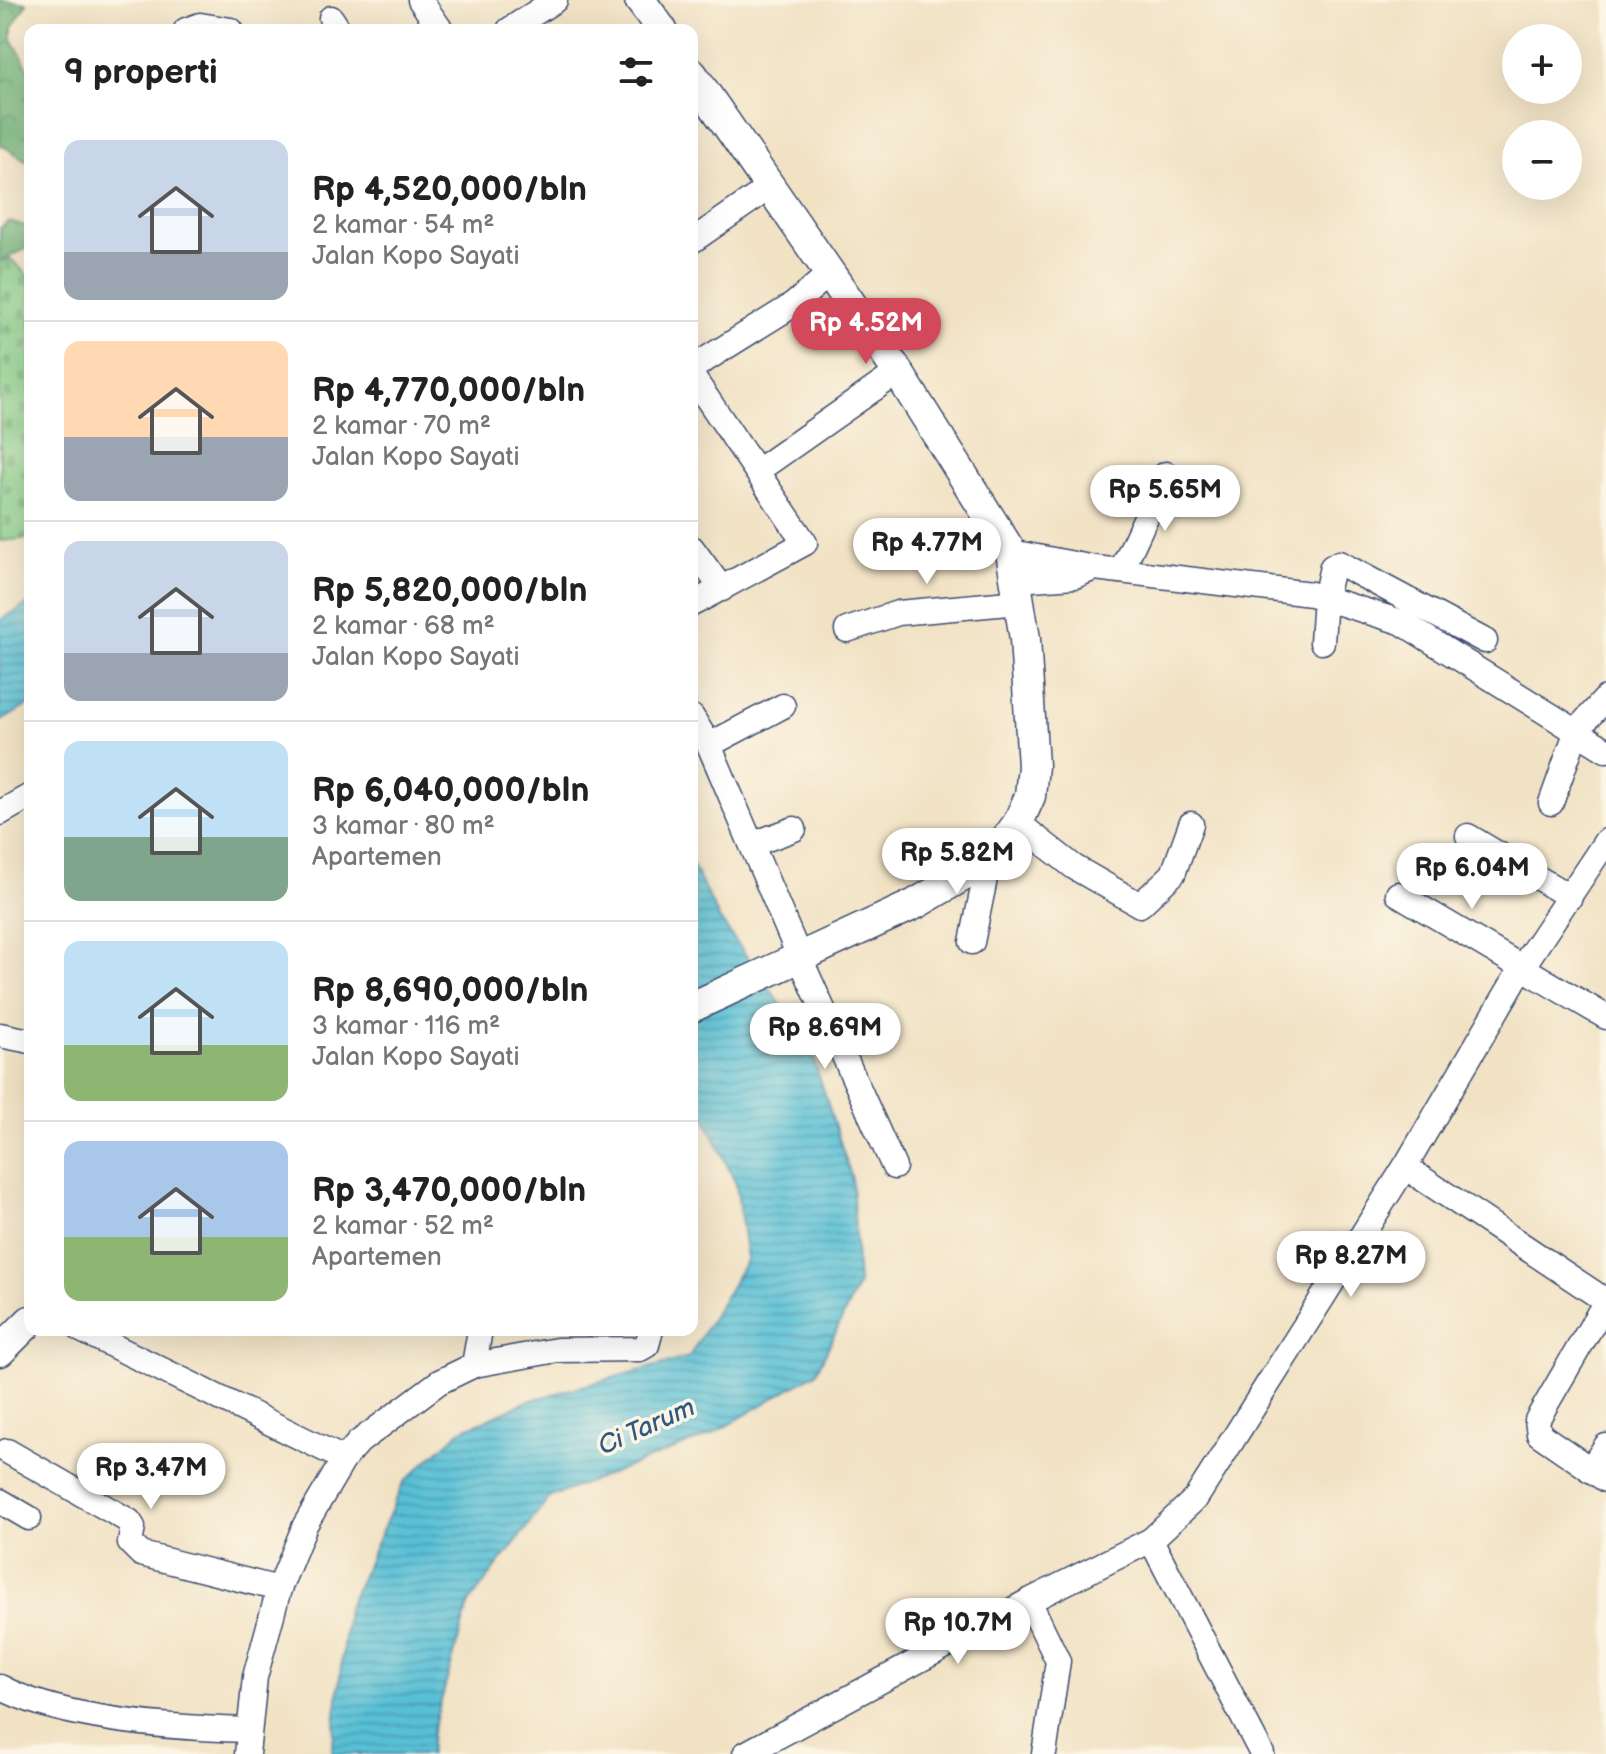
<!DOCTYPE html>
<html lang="id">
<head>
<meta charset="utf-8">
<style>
  :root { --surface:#fff; --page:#f2f2f2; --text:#222; --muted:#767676; --line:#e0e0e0; --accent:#d1495b }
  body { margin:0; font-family:"Balsamiq Sans",sans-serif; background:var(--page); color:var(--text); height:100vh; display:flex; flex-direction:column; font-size:30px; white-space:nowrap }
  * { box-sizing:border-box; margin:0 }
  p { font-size:26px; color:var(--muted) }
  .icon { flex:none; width:44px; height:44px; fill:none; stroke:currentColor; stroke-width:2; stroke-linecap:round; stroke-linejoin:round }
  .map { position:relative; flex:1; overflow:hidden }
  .drawer { position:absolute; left:24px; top:24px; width:674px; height:1312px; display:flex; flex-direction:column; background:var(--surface); border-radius:16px; box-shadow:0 8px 32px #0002 }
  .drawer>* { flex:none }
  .controls { position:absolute; left:1502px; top:24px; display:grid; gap:16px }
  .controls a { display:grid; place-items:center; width:80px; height:80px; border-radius:50%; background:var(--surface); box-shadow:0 8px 32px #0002; font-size:40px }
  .price { position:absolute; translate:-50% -68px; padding:0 18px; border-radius:28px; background:#fff; color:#222; font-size:26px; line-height:52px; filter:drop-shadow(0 2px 4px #0008) }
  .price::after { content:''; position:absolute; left:50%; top:48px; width:24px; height:18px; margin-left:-12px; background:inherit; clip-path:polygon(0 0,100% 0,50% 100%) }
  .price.active { background:var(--accent); color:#fff }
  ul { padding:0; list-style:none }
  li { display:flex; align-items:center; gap:24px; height:200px; padding:0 40px }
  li+li { border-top:2px solid var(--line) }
  li span { display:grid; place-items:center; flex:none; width:224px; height:160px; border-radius:16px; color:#555 }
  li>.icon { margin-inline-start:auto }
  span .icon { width:96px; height:96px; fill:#fffc; stroke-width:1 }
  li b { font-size:34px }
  h2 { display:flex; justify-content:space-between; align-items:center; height:96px; padding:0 40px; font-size:34px }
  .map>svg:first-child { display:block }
  .forest { fill:url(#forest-crowns); stroke:#45706a; stroke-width:2 }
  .cemetery { fill:url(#cemetery-stones); stroke:#528074; stroke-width:2 }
  .water { fill:url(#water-rules); stroke:#3a789a; stroke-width:2 }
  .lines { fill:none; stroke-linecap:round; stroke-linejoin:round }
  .minor-casing { stroke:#3b4a6d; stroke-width:27 }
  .major-casing { stroke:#3b4a6d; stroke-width:33 }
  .minor { stroke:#fff; stroke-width:24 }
  .major { stroke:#fff; stroke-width:30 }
  .labels { text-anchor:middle; stroke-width:7; stroke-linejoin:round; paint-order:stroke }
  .water-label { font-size:26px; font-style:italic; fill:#2e5a82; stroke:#fcf5e5 }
</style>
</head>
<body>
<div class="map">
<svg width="1606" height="1754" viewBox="0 0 1606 1754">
  <defs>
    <pattern id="forest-crowns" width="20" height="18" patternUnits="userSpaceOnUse" patternTransform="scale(2)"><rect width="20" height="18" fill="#6fb277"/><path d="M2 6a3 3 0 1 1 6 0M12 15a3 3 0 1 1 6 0" fill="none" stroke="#5a9165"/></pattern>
    <pattern id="cemetery-stones" width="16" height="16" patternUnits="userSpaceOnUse" patternTransform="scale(2)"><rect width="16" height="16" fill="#8ad08b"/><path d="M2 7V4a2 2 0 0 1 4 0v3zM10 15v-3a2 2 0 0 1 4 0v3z" fill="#76b37a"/></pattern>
    <pattern id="water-rules" width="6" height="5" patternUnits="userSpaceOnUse" patternTransform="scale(2)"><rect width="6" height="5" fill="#59c0d6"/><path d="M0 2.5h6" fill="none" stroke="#499cb1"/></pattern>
  </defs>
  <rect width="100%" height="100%" fill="#fcf5e5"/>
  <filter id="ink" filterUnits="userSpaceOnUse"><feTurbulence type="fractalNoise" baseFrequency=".0125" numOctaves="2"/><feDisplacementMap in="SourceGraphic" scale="16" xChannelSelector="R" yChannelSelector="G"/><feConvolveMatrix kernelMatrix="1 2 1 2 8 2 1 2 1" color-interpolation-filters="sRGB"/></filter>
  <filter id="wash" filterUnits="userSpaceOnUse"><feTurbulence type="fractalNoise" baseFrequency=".006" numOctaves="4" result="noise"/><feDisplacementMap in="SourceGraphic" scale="32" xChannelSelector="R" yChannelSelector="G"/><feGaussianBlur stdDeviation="1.8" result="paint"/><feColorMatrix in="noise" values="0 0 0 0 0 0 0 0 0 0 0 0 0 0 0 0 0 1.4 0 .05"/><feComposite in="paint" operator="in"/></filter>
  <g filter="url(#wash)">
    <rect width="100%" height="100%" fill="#f1e2c4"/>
    <g class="forest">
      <polygon points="0,0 27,3 12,27 12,39 30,71 30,163 0,144 3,35"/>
      <polygon points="9,221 30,227 30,247 0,261 0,228"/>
    </g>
    <polygon class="cemetery" points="11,259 30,278 30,538 0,541 0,261"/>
    <g class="water">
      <polygon points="30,603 30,704 0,722 0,620"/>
      <polygon points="692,864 719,918 808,1042 852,1179 858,1285 816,1373 711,1435 550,1497 469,1603 432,1732 430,1754 332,1754 347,1609 404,1482 460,1431 528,1401 689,1357 747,1259 736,1184 697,1100 692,1096"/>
    </g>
  </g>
  <g filter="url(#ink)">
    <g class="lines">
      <g class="minor-casing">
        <g id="minor">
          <polyline points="420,0 441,30"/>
          <polyline points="331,18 339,30"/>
          <polyline points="186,30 200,25 231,30"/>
          <polyline points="509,30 555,0"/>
          <polyline points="692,241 770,187"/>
          <polyline points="692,368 793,305 829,274"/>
          <polyline points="692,376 805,543 692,604"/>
          <polyline points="757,471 898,372"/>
          <polyline points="692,548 722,589"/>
          <polyline points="1011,552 1095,568 1311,594 1401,622 1606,750"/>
          <polyline points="1121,571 1166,474"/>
          <polyline points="1017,580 1075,576 1092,569"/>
          <polyline points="847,630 898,613 1020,602"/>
          <polyline points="1322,642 1325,598 1332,567 1339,563 1485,641"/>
          <polyline points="692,717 709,745 799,956 894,1167"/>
          <polyline points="709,745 783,706"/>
          <polyline points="1551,803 1577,730 1606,698"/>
          <polyline points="0,813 30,796"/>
          <polyline points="1018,823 1074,867 1140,905 1173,874 1191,824"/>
          <polyline points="1468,836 1570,897"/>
          <polyline points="753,844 794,829"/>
          <polyline points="1398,894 1606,1017"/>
          <polyline points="972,942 989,859"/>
          <polyline points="0,1035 30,1041"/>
          <polyline points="1405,1167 1606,1301 1537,1420 1539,1434 1606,1480"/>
          <polyline points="81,1330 344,1459"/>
          <polyline points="474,1365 480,1330"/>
          <polyline points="7,1451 129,1521 133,1527 130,1543 141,1554 279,1589"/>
          <polyline points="1590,1470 1606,1446"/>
          <polyline points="0,1501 29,1518"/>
          <polyline points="1029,1601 1058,1661 1044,1754"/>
          <path d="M0,1687C63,1721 177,1728 248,1730"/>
          <polyline points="247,1754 255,1677 279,1589 305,1525 344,1459 359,1442 439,1382 474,1365 557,1350 640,1349 647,1345 651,1330"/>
          <polyline points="745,1754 1029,1601 1151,1540"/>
          <polyline points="1262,1754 1151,1540 1196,1498 1405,1167 1521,969 1606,841"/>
        </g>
      </g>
      <g class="major-casing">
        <g id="major">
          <polyline points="640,0 662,30"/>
          <polyline points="692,74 898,372 1011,552 1025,639 1033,766 1030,796 1018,823 1003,844 973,870 915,904 692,1007"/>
          <polyline points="0,1351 30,1321"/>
        </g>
      </g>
      <use href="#minor" class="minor"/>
      <use href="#major" class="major"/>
    </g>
  </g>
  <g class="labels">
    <g class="water-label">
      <text transform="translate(646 1426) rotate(-24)" y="9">Ci Tarum</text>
    </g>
  </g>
</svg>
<div class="controls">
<a>+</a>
<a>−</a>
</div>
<b class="price active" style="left:866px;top:366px">Rp 4.52M</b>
<b class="price" style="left:1165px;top:533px">Rp 5.65M</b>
<b class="price" style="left:927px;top:586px">Rp 4.77M</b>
<b class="price" style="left:957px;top:896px">Rp 5.82M</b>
<b class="price" style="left:1472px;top:911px">Rp 6.04M</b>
<b class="price" style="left:825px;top:1071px">Rp 8.69M</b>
<b class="price" style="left:1351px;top:1299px">Rp 8.27M</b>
<b class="price" style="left:151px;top:1511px">Rp 3.47M</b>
<b class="price" style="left:958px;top:1666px">Rp 10.7M</b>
<section class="drawer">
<h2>9 properti<svg class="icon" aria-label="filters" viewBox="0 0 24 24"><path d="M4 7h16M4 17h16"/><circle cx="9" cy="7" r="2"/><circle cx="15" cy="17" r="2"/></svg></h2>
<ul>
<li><span style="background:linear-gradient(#c9d6e8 70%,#9aa5b1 0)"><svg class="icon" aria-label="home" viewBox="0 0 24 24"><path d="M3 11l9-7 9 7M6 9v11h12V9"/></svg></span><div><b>Rp 4,520,000/bln</b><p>2 kamar · 54 m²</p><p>Jalan Kopo Sayati</p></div></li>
<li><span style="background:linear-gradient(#ffd9b3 60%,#9aa5b1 0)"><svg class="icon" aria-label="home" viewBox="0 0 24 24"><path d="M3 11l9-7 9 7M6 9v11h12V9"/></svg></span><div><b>Rp 4,770,000/bln</b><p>2 kamar · 70 m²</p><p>Jalan Kopo Sayati</p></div></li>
<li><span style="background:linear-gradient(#c9d6e8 70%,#9aa5b1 0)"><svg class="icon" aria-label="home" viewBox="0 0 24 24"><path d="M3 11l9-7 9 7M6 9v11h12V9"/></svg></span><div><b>Rp 5,820,000/bln</b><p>2 kamar · 68 m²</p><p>Jalan Kopo Sayati</p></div></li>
<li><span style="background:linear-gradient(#bfe0f5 60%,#7fa58c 0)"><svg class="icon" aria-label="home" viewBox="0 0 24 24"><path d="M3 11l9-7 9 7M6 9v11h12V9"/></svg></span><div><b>Rp 6,040,000/bln</b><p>3 kamar · 80 m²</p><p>Apartemen</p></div></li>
<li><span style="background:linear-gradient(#bfe0f5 65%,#8fb573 0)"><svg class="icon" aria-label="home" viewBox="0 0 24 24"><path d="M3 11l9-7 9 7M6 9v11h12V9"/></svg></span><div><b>Rp 8,690,000/bln</b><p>3 kamar · 116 m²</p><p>Jalan Kopo Sayati</p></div></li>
<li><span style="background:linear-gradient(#a9c7e8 60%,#8fb573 0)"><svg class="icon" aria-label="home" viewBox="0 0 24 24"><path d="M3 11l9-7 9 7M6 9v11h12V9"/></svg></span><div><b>Rp 3,470,000/bln</b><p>2 kamar · 52 m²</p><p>Apartemen</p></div></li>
</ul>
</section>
</div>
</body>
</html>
